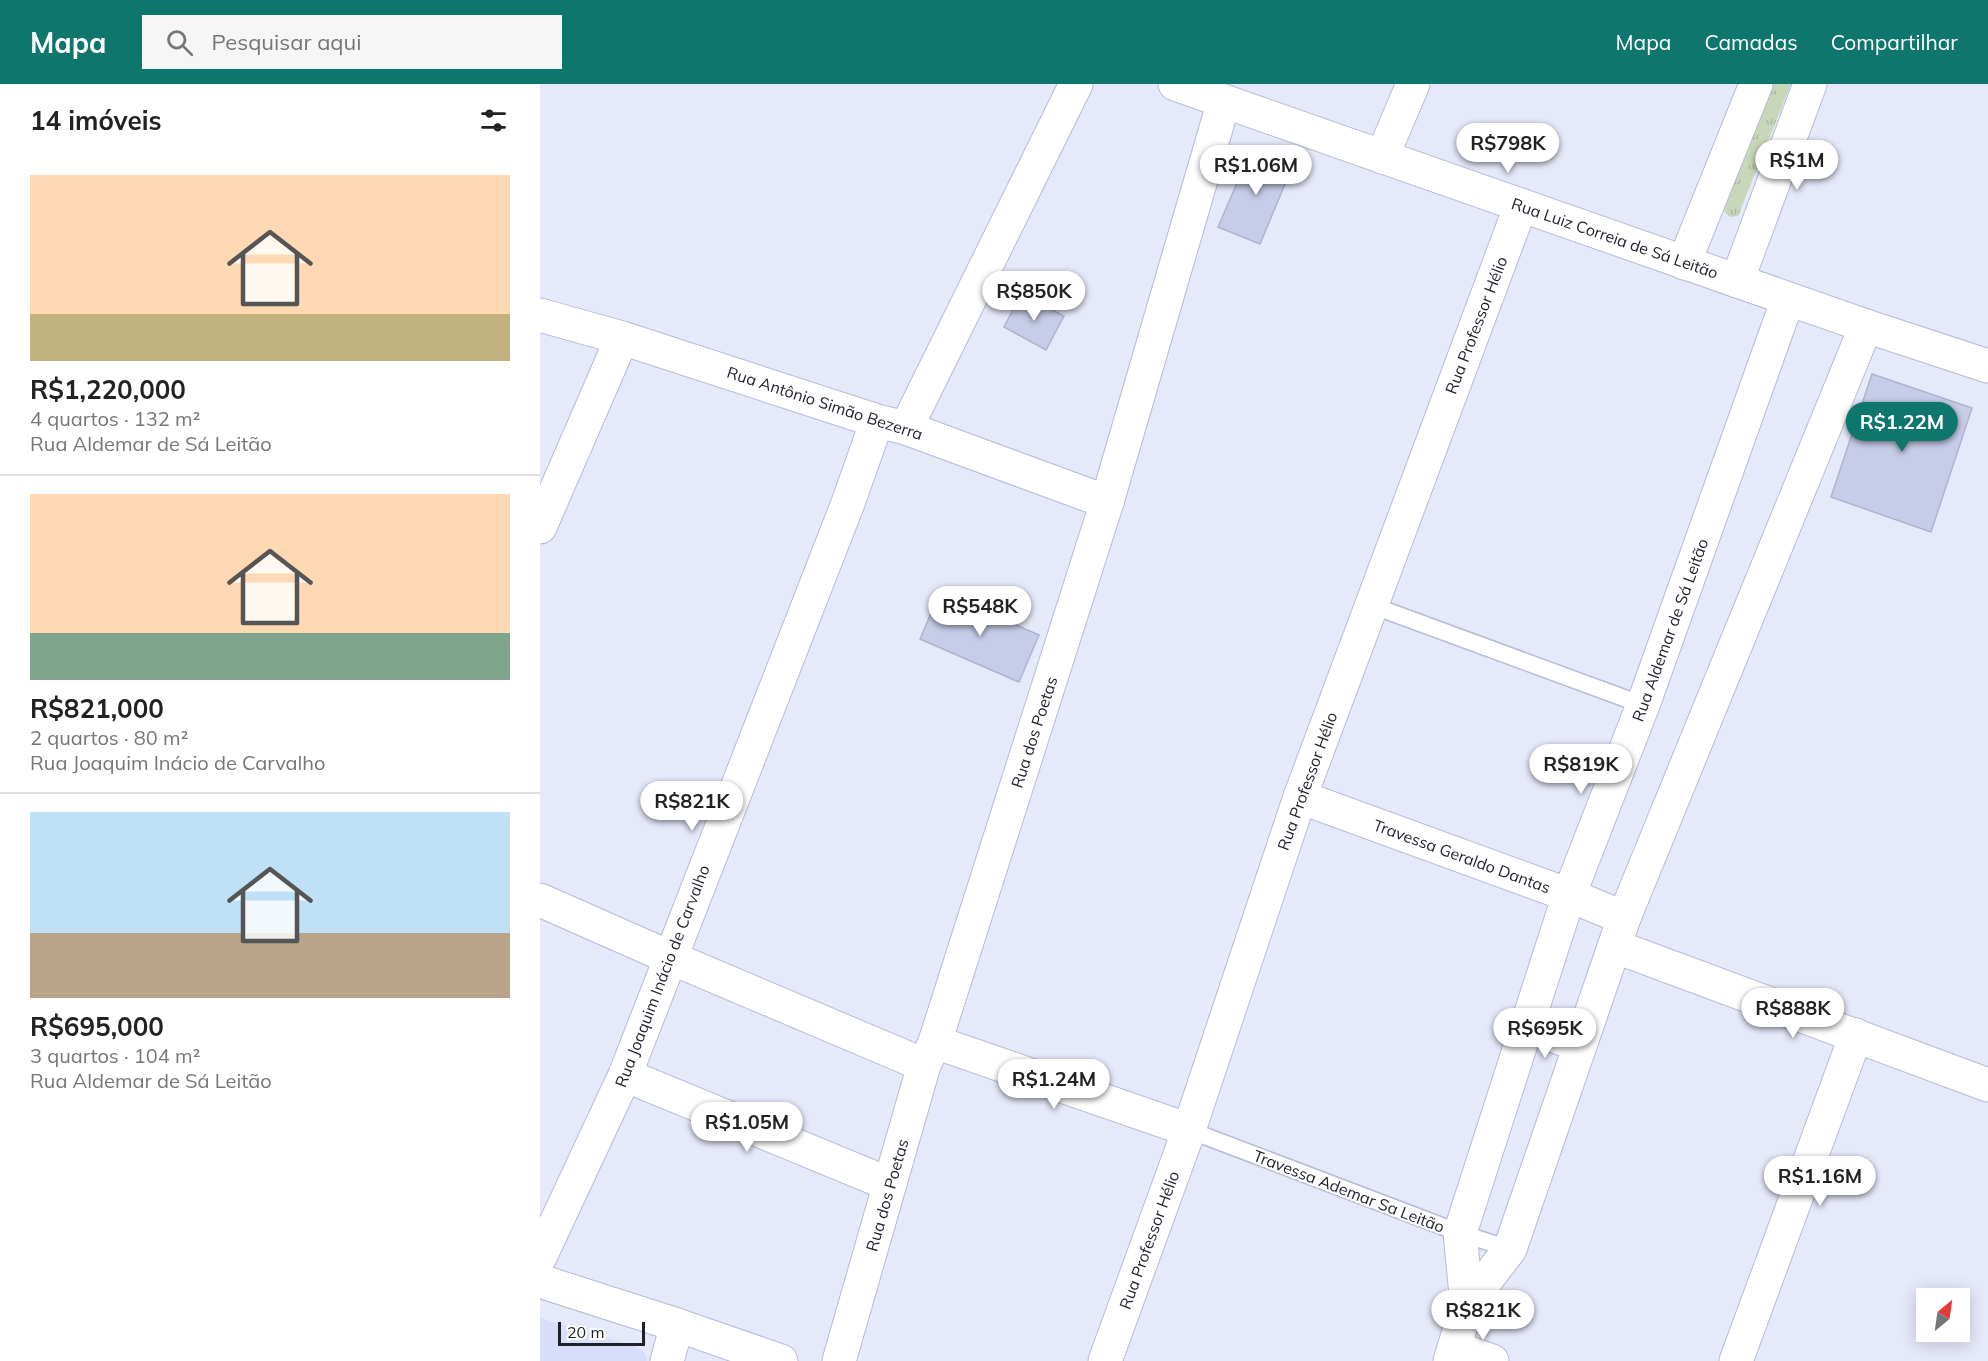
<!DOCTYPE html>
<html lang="pt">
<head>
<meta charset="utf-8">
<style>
  :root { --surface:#fff; --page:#f6f6f6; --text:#222; --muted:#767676; --line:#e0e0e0; --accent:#0f766e }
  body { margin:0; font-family:Mulish,sans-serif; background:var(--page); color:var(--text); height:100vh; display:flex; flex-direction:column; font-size:22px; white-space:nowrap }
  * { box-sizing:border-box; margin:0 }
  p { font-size:20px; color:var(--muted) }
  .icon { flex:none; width:33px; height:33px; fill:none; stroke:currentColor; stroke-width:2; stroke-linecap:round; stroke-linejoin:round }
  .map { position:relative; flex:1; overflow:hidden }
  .sheet { display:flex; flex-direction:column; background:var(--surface); width:540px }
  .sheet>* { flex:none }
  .needle { width:39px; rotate:29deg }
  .controls { position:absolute; left:1376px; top:1204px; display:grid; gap:12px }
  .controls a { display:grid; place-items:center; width:54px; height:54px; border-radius:0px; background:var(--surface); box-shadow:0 3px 15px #0003; font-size:30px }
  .scale { position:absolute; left:18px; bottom:15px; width:87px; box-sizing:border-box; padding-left:6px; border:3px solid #1d1f29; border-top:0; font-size:16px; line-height:21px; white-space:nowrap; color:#1d1f29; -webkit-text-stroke:4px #fff; paint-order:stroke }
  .price { position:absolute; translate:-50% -51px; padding:0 14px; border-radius:21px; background:#fff; color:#222; font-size:20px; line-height:39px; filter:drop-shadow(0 2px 3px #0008) }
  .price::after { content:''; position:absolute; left:50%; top:36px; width:18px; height:14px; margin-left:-9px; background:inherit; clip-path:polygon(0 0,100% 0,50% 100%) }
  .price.selected { background:var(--accent); color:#fff }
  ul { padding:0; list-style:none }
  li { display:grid; align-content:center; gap:12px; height:318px; padding:0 30px }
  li+li { border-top:2px solid var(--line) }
  li span { display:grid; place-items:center; height:186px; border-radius:0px; color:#555 }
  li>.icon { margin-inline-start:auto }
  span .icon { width:108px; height:108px; fill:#fffc; stroke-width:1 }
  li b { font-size:26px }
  h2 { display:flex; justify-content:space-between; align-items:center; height:72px; padding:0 30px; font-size:26px }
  header { display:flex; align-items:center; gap:36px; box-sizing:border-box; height:84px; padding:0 30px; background:var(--accent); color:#fff }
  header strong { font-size:28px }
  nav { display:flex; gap:33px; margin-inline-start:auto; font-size:21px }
  .search { width:420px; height:54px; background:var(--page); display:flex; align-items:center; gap:15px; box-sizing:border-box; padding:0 21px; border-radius:0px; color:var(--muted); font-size:22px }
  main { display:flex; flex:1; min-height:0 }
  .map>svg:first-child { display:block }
  .built { fill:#d8def9 }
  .grass { fill:url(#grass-tufts) }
  .building { fill:#c7cde8; stroke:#aeb3ce; stroke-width:1.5 }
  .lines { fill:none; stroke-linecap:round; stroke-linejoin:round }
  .lane-casing { stroke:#b6bbd5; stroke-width:19 }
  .street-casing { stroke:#b6bbd5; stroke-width:35 }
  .secondary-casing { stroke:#b6bbd5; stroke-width:35 }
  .lane { stroke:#fff; stroke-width:16 }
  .street { stroke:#fff; stroke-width:33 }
  .secondary { stroke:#fff; stroke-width:33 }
  .labels { text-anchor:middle; stroke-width:4.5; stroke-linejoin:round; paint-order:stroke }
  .street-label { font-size:16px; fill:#1d1f29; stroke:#fff }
</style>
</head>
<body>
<header>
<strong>Mapa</strong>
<div class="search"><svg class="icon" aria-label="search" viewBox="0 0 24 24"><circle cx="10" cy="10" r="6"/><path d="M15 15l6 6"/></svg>Pesquisar aqui</div>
<nav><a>Mapa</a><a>Camadas</a><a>Compartilhar</a></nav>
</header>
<main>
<section class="sheet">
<h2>14 imóveis<svg class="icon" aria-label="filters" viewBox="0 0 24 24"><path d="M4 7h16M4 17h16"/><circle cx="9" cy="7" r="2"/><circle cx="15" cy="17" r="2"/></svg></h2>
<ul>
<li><span style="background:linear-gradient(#ffd9b3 75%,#c2b280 0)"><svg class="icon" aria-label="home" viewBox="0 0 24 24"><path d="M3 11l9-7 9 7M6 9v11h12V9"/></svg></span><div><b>R$1,220,000</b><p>4 quartos · 132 m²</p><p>Rua Aldemar de Sá Leitão</p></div></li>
<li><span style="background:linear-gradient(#ffd9b3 75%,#7fa58c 0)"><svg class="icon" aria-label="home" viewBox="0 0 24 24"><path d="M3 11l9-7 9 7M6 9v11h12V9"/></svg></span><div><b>R$821,000</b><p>2 quartos · 80 m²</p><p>Rua Joaquim Inácio de Carvalho</p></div></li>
<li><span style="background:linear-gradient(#bfe0f5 65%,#b9a48a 0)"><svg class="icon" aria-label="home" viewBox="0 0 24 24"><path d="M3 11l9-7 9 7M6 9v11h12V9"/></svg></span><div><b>R$695,000</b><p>3 quartos · 104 m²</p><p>Rua Aldemar de Sá Leitão</p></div></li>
</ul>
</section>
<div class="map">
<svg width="1448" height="1277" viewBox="0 0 1448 1277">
  <defs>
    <pattern id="grass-tufts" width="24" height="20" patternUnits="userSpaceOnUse" patternTransform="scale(1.5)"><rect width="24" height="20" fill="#c9d7b9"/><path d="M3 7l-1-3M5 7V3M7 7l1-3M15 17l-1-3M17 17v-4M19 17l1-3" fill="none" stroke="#acb89f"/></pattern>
  </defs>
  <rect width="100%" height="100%" fill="#e6e9fa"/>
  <polygon class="built" points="0,1234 98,1263 104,1268 107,1277 0,1277"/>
  <polygon class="grass" points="1227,0 1251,0 1198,132 1190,133 1179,123"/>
  <g class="building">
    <polygon points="712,64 753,81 720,160 678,143"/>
    <polygon points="481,210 524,232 506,266 464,243"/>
    <polygon points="1332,290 1432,324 1391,448 1291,413"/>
    <polygon points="400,508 499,551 479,598 380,555"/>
  </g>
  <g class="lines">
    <g class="lane-casing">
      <g id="lane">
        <polyline points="831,521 1103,621"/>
        <polyline points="649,1046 920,1149 970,1165"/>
      </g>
    </g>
    <g class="street-casing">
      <g id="street">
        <polyline points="842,73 873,0"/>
        <polyline points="0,231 82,254 337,337 366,344 567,418"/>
        <polyline points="366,344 536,0"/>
        <polyline points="0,443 82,254"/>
        <polyline points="760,713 1029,811 1084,834"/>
        <polyline points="0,816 129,873 384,981"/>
        <polyline points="1074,862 1448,1001"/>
        <polyline points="987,942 1039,961"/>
        <polyline points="395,958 649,1046"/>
        <polyline points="85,991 349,1100"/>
        <polyline points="0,1173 85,991 308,419 337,337"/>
        <polyline points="0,1197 137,1241 241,1277"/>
        <polyline points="927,1221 920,1149 1029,811 1103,621 1248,215"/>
        <polyline points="915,1264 952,1277"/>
        <polyline points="127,1277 137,1241"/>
        <polyline points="299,1277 384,981 395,958 567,418 684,17"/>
        <polyline points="565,1277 649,1046 760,713 981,121"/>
        <polyline points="910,1277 927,1221 970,1165 1084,834 1326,242"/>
        <polyline points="1196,1277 1316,951"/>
      </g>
    </g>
    <g class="secondary-casing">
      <g id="secondary">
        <polyline points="635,0 1326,242 1448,282"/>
        <polyline points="1144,179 1216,0"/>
        <polyline points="1197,197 1270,0"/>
      </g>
    </g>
    <use href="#lane" class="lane"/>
    <use href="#street" class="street"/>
    <use href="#secondary" class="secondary"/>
  </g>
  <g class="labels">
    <g class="street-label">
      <text transform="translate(1075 154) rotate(19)" y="6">Rua Luiz Correia de Sá Leitão</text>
      <text transform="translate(936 241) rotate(-69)" y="6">Rua Professor Hélio</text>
      <text transform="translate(285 319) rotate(18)" y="6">Rua Antônio Simão Bezerra</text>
      <text transform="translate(1130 546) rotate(-70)" y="6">Rua Aldemar de Sá Leitão</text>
      <text transform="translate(494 648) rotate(-72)" y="6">Rua dos Poetas</text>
      <text transform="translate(767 697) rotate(-70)" y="6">Rua Professor Hélio</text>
      <text transform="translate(922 772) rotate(20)" y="6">Travessa Geraldo Dantas</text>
      <text transform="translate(122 892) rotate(-69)" y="6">Rua Joaquim Inácio de Carvalho</text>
      <text transform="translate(809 1107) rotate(21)" y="6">Travessa Ademar Sa Leitão</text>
      <text transform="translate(347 1111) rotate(-74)" y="6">Rua dos Poetas</text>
      <text transform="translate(609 1156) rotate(-70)" y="6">Rua Professor Hélio</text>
    </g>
  </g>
</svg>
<div class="controls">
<a><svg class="needle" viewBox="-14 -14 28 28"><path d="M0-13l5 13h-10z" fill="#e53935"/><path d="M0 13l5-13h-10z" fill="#767676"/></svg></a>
</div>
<div class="scale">20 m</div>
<b class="price" style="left:968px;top:90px">R$798K</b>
<b class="price" style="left:1257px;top:107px">R$1M</b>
<b class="price" style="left:716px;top:112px">R$1.06M</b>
<b class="price" style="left:494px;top:238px">R$850K</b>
<b class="price selected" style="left:1362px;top:369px">R$1.22M</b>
<b class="price" style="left:440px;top:553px">R$548K</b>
<b class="price" style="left:1041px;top:711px">R$819K</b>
<b class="price" style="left:152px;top:748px">R$821K</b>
<b class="price" style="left:1253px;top:955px">R$888K</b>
<b class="price" style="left:1005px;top:975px">R$695K</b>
<b class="price" style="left:514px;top:1026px">R$1.24M</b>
<b class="price" style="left:207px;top:1069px">R$1.05M</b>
<b class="price" style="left:1280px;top:1123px">R$1.16M</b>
<b class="price" style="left:943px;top:1257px">R$821K</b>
</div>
</main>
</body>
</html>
